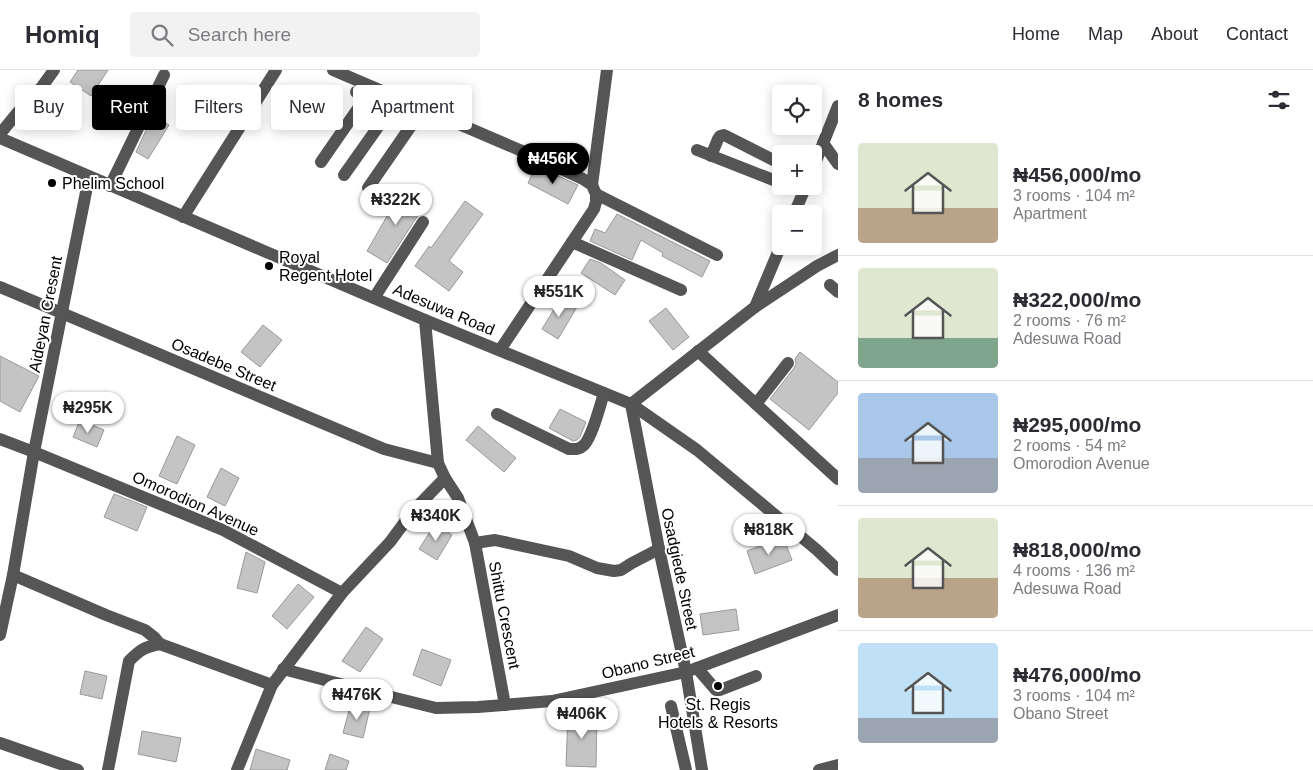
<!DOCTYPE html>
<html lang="en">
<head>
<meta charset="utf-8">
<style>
  :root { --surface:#fff; --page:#f2f2f3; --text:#2b2b33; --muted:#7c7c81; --line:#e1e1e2; --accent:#000 }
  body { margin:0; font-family:Helvetica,sans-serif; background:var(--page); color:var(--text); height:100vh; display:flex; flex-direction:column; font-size:19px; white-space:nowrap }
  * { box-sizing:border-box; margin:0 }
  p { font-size:16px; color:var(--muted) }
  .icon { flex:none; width:28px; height:28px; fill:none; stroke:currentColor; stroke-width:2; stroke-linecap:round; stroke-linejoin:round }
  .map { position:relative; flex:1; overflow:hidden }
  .panel { display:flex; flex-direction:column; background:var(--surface); width:475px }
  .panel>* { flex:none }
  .hud { position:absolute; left:15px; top:15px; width:475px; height:45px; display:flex; gap:10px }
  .tools { position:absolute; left:772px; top:15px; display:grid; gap:10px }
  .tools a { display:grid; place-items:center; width:50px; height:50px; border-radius:5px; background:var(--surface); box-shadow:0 2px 12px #0003; font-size:25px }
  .price { position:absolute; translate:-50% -42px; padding:0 11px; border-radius:18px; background:#fff; color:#222; font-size:16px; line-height:32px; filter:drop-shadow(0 1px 2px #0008) }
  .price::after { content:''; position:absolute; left:50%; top:30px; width:15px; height:11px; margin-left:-8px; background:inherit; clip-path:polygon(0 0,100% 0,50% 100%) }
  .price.on { background:var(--accent); color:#fff }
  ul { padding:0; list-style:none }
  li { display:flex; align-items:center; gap:15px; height:125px; padding:0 20px }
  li+li { border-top:1px solid var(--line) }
  li span { display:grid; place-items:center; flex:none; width:140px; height:100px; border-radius:5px; color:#555 }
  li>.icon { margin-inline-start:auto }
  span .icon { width:60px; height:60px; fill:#fffc; stroke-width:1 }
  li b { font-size:21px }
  h2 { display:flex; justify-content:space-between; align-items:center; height:60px; padding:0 20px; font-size:21px }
  .pill { padding:0 18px; border-radius:5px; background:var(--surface); box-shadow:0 2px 12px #0003; font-size:18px; line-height:45px }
  .pill.on { background:var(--accent); color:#fff }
  header { display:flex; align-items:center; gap:30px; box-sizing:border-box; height:70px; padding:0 25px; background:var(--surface); border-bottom:1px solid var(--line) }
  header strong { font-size:24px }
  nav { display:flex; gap:28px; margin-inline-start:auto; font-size:18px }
  .search { width:350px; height:45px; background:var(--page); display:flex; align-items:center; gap:12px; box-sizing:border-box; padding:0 18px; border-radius:5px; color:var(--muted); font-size:19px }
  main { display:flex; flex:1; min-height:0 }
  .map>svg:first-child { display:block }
  .building { fill:#c4c4c4; stroke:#999 }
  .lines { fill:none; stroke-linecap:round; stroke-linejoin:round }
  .minor { stroke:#555; stroke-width:12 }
  .poi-dot { fill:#000; stroke:#fff; stroke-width:2 }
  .labels { text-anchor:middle; stroke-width:4; stroke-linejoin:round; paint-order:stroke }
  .poi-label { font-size:16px; fill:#000; stroke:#fff; text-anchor:start }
  .street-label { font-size:16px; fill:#000; stroke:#fff }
</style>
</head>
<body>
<header>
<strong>Homiq</strong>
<div class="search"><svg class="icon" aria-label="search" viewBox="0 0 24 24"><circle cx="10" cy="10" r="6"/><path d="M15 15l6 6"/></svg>Search here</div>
<nav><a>Home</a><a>Map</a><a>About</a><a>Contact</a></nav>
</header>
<main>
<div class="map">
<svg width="838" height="700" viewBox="0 0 838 700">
  <rect width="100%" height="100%" fill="#fff"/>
  <g class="building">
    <polygon points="78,0 108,0 91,26 70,12"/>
    <polygon points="153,45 169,55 148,89 136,82"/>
    <polygon points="536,96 578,115 568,134 528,113"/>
    <polygon points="402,120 426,133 387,193 367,181"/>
    <polygon points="465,131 483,144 449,191 463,202 449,221 415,196 429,176 431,178"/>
    <polygon points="617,144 710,191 702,207 662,186 663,183 641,170 632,190 590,171 595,159 605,163"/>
    <polygon points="590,189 601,193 625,210 615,225 581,203"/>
    <polygon points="561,228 577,237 558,269 542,259"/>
    <polygon points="666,238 689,267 673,280 649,251"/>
    <polygon points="263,255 282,270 260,297 241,282"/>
    <polygon points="800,282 838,312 838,323 809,360 770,329 794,298 796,294 795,289"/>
    <polygon points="0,286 39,306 20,342 0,331"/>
    <polygon points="560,339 586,352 580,367 577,370 573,371 549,358"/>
    <polygon points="80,350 104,360 97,377 73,367"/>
    <polygon points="478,356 516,388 504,402 466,370"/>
    <polygon points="177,366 195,375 177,414 159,406"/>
    <polygon points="221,398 239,408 225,436 207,427"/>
    <polygon points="114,424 147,437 137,461 104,447"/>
    <polygon points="435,454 452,465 437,490 419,479"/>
    <polygon points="783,467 792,490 755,504 747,481"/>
    <polygon points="246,482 265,492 257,523 237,518"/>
    <polygon points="298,514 314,527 287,559 272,546"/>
    <polygon points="736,539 739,560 703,565 700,544"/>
    <polygon points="366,557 383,569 360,602 342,591"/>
    <polygon points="422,579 451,590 441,616 413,605"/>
    <polygon points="85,601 107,606 102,629 80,624"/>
    <polygon points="351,633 370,638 363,668 343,663"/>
    <polygon points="568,643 597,644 596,697 566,696"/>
    <polygon points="142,661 181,668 176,692 138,684"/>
    <polygon points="256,679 290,690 287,700 250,700"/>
    <polygon points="330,684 349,691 346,700 325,700"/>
  </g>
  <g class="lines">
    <g class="minor">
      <polyline points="333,0 529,84 583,109 592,115 596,124 596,132 594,139 500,280"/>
      <polyline points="356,22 417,54 419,52 428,40"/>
      <polyline points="0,64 27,31 41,18 54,0"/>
      <polyline points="0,68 425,250 631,334 697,380 817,480 838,500"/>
      <polyline points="823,73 838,94"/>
      <polyline points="697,80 781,113"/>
      <polyline points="711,86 718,69 720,66 724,65 781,94"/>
      <polyline points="321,92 366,27"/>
      <polyline points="814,96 838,36"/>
      <polyline points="344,105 390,40"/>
      <polyline points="592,115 607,0"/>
      <polyline points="110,116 164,5"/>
      <polyline points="368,118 413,53"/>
      <polyline points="596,124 717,185"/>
      <polyline points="794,144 806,116"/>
      <polyline points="183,147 276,0"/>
      <polyline points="572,172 681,220"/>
      <polyline points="830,215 838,222"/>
      <polyline points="0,217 384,379 438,393"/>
      <polyline points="374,228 423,152"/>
      <polyline points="755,237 781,175"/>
      <polyline points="698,281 838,409"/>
      <polyline points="631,334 659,479 686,602 702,700"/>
      <polyline points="631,334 755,237 817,196 838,185"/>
      <polyline points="756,334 788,293"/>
      <path d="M497,344L569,379C575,379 579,380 584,375C592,367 600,336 604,323"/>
      <polyline points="0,369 34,382 223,460 342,523"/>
      <polyline points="445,408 458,428 475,473 505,635"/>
      <polyline points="475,473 495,470 569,486 597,498 614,501 621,500 632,493 659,479"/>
      <polyline points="13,505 106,545 145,560 155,568 160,574"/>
      <polyline points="0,565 13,505 34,382 89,107"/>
      <polyline points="697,598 716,620 720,620 756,606"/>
      <polyline points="283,599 363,620 436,638 478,637 552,631 686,602 838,545"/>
      <polyline points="272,615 342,523 390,472 413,441 445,408 438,393 425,250"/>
      <polyline points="671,636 686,700"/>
      <polyline points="0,673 78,700"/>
      <path d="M108,700L129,591C140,580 144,577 160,574L272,615L237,700"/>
      <polyline points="819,700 838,695"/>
    </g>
  </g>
  <g class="poi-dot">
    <circle cx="52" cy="113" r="5"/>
    <circle cx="269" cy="196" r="5"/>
    <circle cx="718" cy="616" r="5"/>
  </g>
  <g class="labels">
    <g class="poi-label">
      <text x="62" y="119">Phelim School</text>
      <text x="279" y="193">Royal<tspan x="279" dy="18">Regent Hotel</tspan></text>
      <text x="718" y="640" text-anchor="middle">St. Regis<tspan x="718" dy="18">Hotels &amp; Resorts</tspan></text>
    </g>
    <g class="street-label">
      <text transform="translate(444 239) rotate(23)" y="6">Adesuwa Road</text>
      <text transform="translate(45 244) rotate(-79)" y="6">Aideyan Cresent</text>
      <text transform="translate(224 294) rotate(23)" y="6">Osadebe Street</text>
      <text transform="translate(196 433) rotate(24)" y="6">Omorodion Avenue</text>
      <text transform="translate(680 499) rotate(78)" y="6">Osadgiede Street</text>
      <text transform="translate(505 545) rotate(79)" y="6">Shittu Crescent</text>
      <text transform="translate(648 592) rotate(-14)" y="6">Obano Street</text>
    </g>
  </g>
</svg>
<div class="tools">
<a><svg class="icon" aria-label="locate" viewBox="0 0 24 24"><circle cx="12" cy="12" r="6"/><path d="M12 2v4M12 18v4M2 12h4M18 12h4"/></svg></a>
<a>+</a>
<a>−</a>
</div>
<b class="price on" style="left:553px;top:115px">₦456K</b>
<b class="price" style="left:396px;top:156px">₦322K</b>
<b class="price" style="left:559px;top:248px">₦551K</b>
<b class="price" style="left:88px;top:364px">₦295K</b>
<b class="price" style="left:436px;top:472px">₦340K</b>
<b class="price" style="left:769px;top:486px">₦818K</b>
<b class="price" style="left:357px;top:651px">₦476K</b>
<b class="price" style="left:582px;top:670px">₦406K</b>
<div class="hud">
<a class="pill">Buy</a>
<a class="pill on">Rent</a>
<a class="pill">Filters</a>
<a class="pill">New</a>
<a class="pill">Apartment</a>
</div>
</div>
<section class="panel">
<h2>8 homes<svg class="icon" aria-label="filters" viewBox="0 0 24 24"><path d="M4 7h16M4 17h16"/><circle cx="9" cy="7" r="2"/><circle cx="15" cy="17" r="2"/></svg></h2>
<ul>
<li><span style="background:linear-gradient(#dfe7d0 65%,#b9a48a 0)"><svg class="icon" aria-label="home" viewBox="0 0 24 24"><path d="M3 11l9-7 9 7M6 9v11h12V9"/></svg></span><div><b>₦456,000/mo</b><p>3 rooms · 104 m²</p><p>Apartment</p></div></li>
<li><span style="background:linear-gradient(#dfe7d0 70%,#7fa58c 0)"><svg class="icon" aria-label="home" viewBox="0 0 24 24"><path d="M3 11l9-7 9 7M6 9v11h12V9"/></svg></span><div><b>₦322,000/mo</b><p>2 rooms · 76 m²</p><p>Adesuwa Road</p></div></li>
<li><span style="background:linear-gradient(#a9c7e8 65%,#9aa5b1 0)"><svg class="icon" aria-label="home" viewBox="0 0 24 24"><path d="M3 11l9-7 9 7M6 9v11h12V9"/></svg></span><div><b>₦295,000/mo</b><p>2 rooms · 54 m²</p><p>Omorodion Avenue</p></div></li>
<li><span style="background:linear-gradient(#dfe7d0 60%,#b9a48a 0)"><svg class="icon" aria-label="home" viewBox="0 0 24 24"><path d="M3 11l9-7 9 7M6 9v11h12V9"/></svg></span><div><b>₦818,000/mo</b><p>4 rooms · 136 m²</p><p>Adesuwa Road</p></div></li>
<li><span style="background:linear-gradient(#bfe0f5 75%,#9aa5b1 0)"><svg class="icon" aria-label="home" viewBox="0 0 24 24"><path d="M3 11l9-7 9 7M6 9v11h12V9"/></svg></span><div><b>₦476,000/mo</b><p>3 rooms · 104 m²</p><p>Obano Street</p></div></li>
</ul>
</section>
</main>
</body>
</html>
